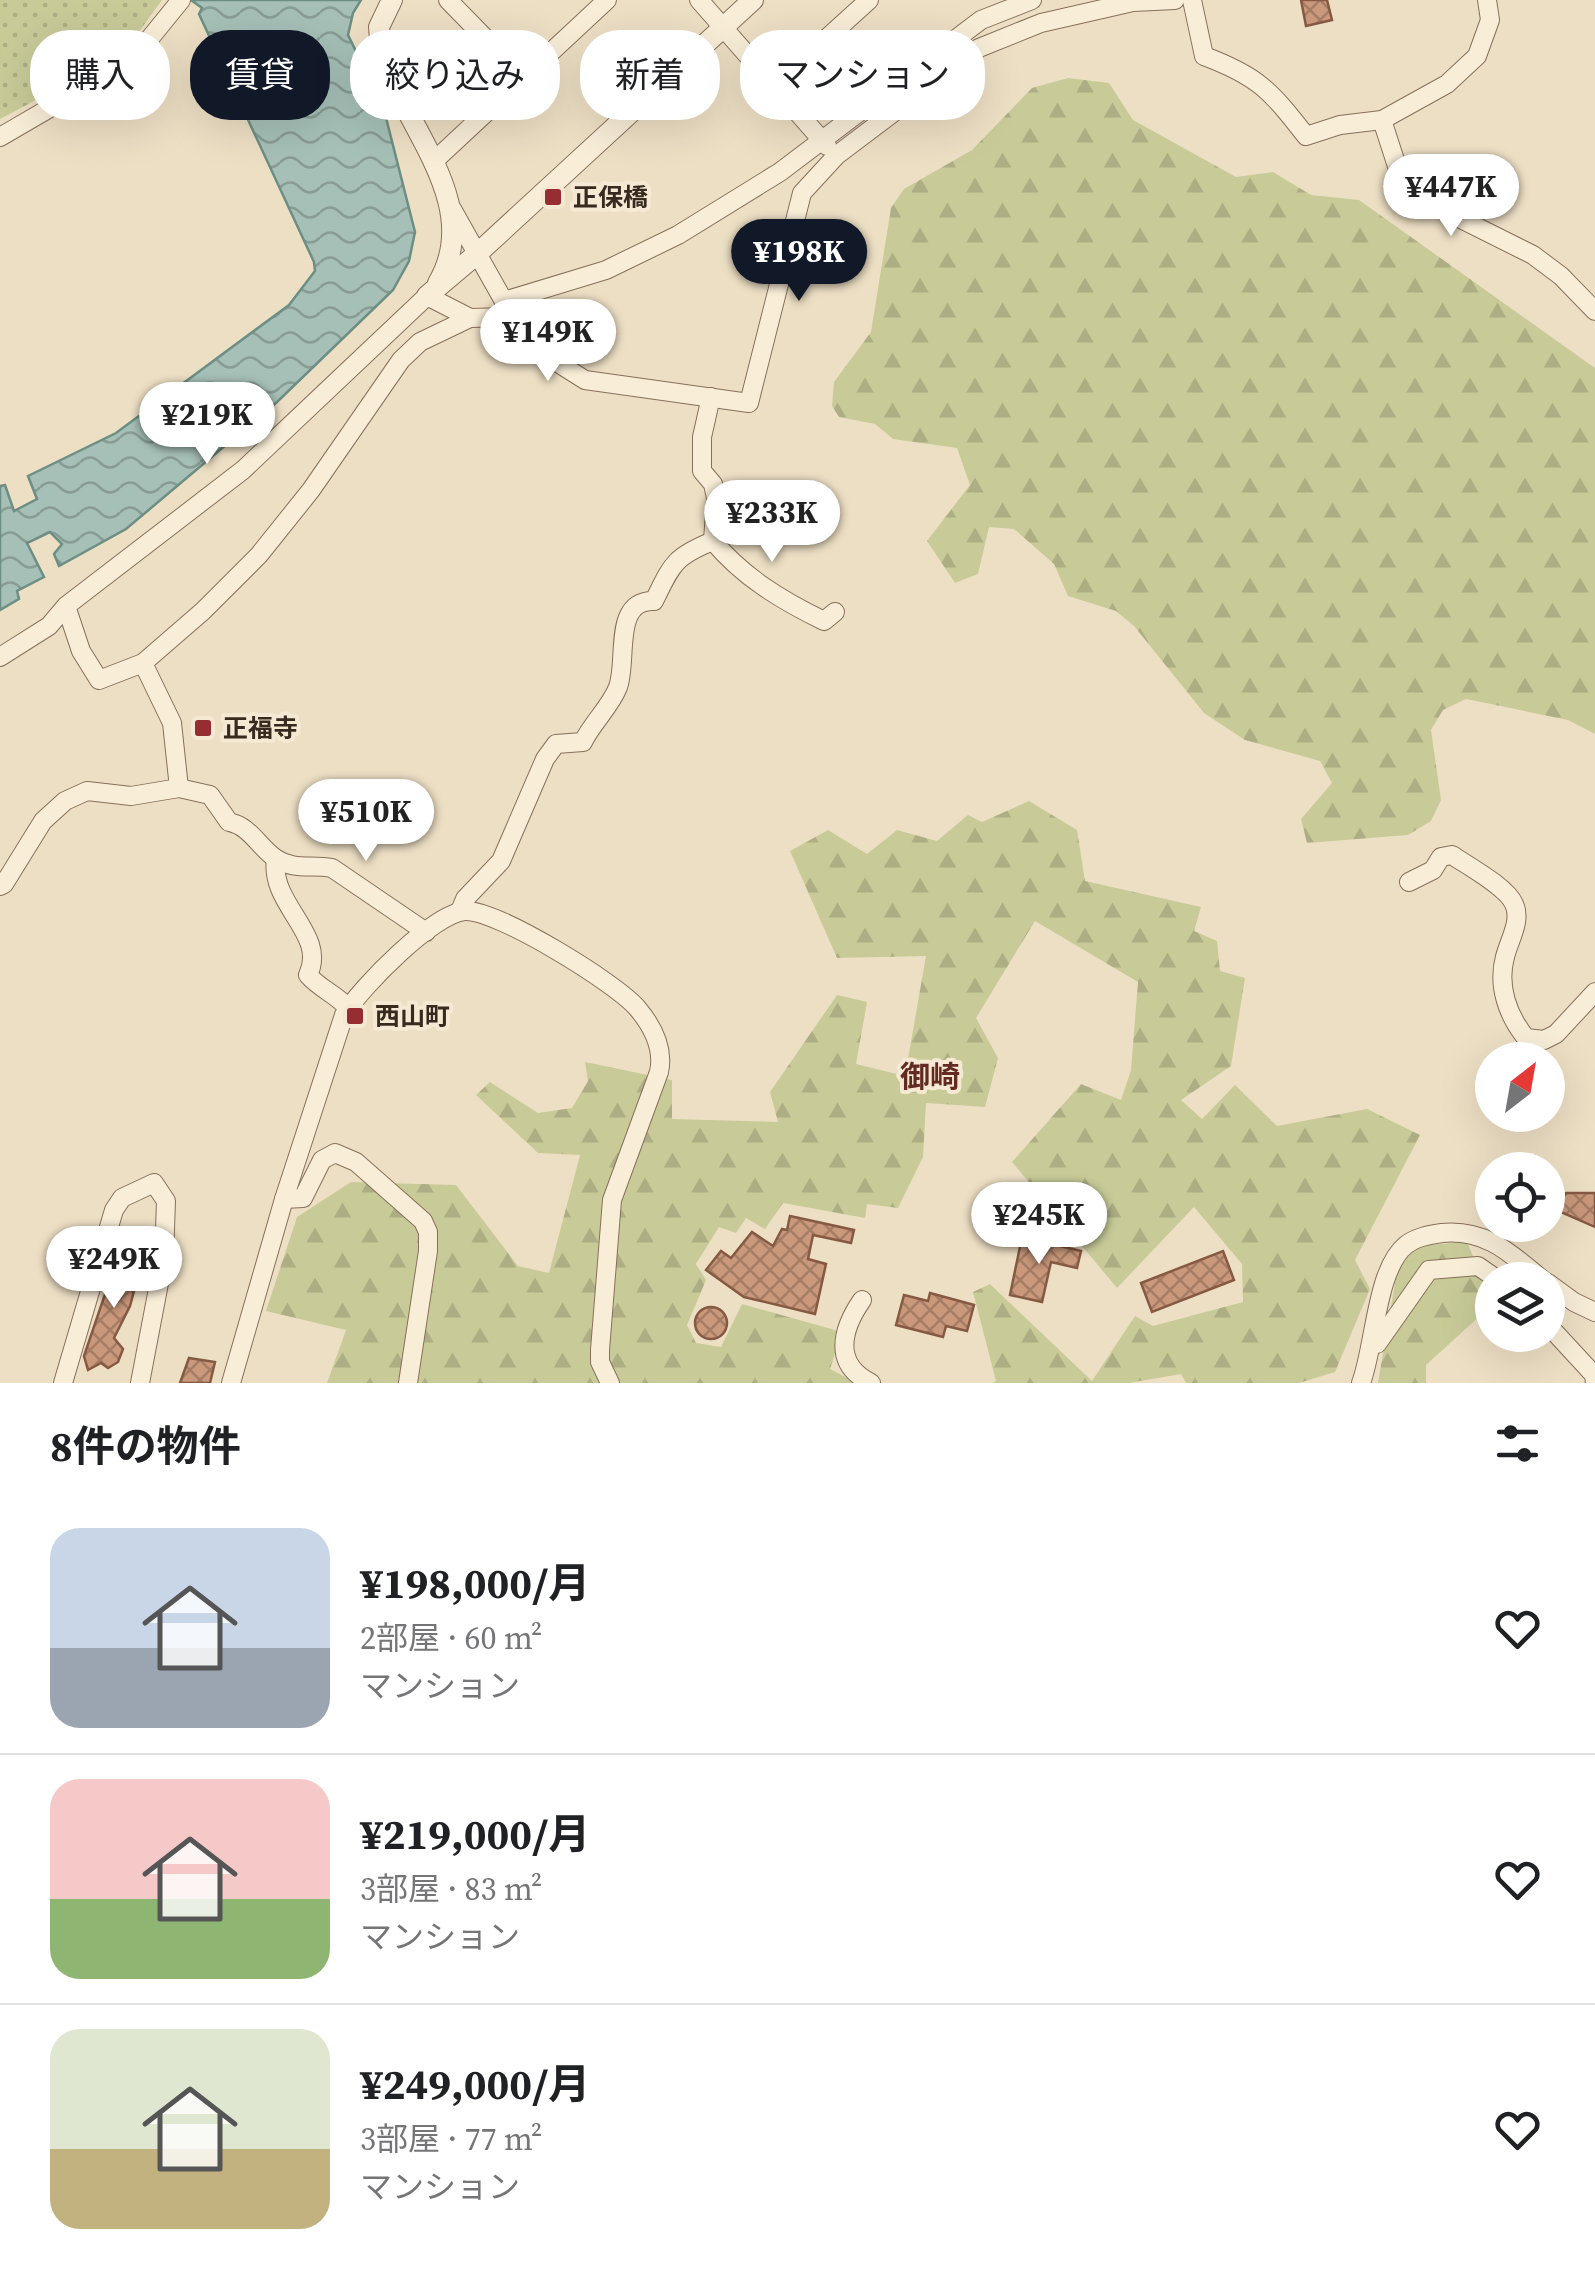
<!DOCTYPE html>
<html lang="ja">
<head>
<meta charset="utf-8">
<style>
  :root { --surface:#fff; --page:#f2f2f2; --text:#202124; --muted:#757577; --line:#e0e0e0; --accent:#111827 }
  body { margin:0; font-family:"Source Serif 4","Noto Sans JP",serif; background:var(--page); color:var(--text); height:100vh; display:flex; flex-direction:column; font-size:38px; white-space:nowrap }
  * { box-sizing:border-box; margin:0 }
  p { font-size:32px; color:var(--muted) }
  .icon { flex:none; width:55px; height:55px; fill:none; stroke:currentColor; stroke-width:2; stroke-linecap:round; stroke-linejoin:round }
  .map { position:relative; height:1383px; overflow:hidden }
  .panel { display:flex; flex-direction:column; background:var(--surface); flex:1 }
  .panel>* { flex:none }
  .hud { position:absolute; left:30px; top:30px; width:1000px; height:90px; display:flex; gap:20px }
  .needle { width:65px; rotate:31deg }
  .buttons { position:absolute; left:1475px; top:1042px; display:grid; gap:20px }
  .buttons a { display:grid; place-items:center; width:90px; height:90px; border-radius:50%; background:var(--surface); box-shadow:0 10px 40px #0002; font-size:50px }
  .price { position:absolute; translate:-50% -85px; padding:0 22px; border-radius:35px; background:#fff; color:#222; font-size:32px; line-height:65px; filter:drop-shadow(0 2px 5px #0008) }
  .price::after { content:''; position:absolute; left:50%; top:60px; width:30px; height:22px; margin-left:-15px; background:inherit; clip-path:polygon(0 0,100% 0,50% 100%) }
  .price.active { background:var(--accent); color:#fff }
  ul { padding:0; list-style:none }
  li { display:flex; align-items:center; gap:30px; height:250px; padding:0 50px }
  li+li { border-top:2px solid var(--line) }
  li span { display:grid; place-items:center; flex:none; width:280px; height:200px; border-radius:30px; color:#555 }
  li>.icon { margin-inline-start:auto }
  span .icon { width:120px; height:120px; fill:#fffc; stroke-width:1 }
  li b { font-size:42px }
  h2 { display:flex; justify-content:space-between; align-items:center; height:120px; padding:0 50px; font-size:42px }
  .tag { padding:0 35px; border-radius:40px; background:var(--surface); box-shadow:0 10px 40px #0002; font-size:35px; line-height:90px }
  .tag.active { background:var(--accent); color:#fff }
  .map>svg:first-child { display:block }
  .grass { fill:url(#grass-dots) }
  .forest { fill:url(#forest-firs) }
  .water { fill:url(#water-waves); stroke:#6d8e84; stroke-width:2.5 }
  .building { fill:url(#building-cross-hatch); stroke:#865942; stroke-width:2.5 }
  .lines { fill:none; stroke-linecap:round; stroke-linejoin:round }
  .minor-casing { stroke:#87705b; stroke-width:20 }
  .tertiary-casing { stroke:#87705b; stroke-width:22 }
  .minor { stroke:#f8edd7; stroke-width:18 }
  .tertiary { stroke:#f8edd7; stroke-width:20 }
  .poi-dot { fill:#952d33; stroke:#f5e9d4; stroke-width:4 }
  .labels { text-anchor:middle; stroke-width:8; stroke-linejoin:round; paint-order:stroke }
  .poi-label { font-size:25px; font-weight:bold; fill:#382a1f; stroke:#f5e9d4; text-anchor:start }
  .quarter-label { font-size:30px; font-weight:bold; fill:#632a1f; stroke:#f5e9d4 }
</style>
</head>
<body>
<div class="map">
<svg width="1595" height="1383" viewBox="0 0 1595 1383">
  <defs>
    <pattern id="grass-dots" width="8" height="8" patternUnits="userSpaceOnUse" patternTransform="scale(2.5)"><rect width="8" height="8" fill="#c8cb98"/><path d="M2 2h.1M6 6h.1" fill="none" stroke="#adae83" stroke-width="1.8" stroke-linecap="round"/></pattern>
    <pattern id="forest-firs" width="22" height="20" patternUnits="userSpaceOnUse" patternTransform="scale(2.5)"><rect width="22" height="20" fill="#c8cb98"/><path d="M5 1l3.5 6h-7zM16 11l3.5 6h-7z" fill="#adae83"/></pattern>
    <pattern id="water-waves" width="16" height="10" patternUnits="userSpaceOnUse" patternTransform="scale(2.5)"><rect width="16" height="10" fill="#a6c0b7"/><path d="M0 5q4-4 8 0t8 0" fill="none" stroke="#889c94"/></pattern>
    <pattern id="building-cross-hatch" width="8" height="8" patternUnits="userSpaceOnUse" patternTransform="scale(2.5)"><rect width="8" height="8" fill="#ca987b"/><path d="M0 0l8 8M0 8l8-8" fill="none" stroke="#a57c64"/></pattern>
  </defs>
  <rect width="100%" height="100%" fill="#eddfc4"/>
  <polygon class="grass" points="0,0 162,0 133,40 100,66 0,119"/>
  <g class="forest">
    <polygon points="1068,78 1109,83 1133,120 1236,177 1273,172 1311,195 1359,200 1595,368 1595,734 1568,720 1466,699 1443,710 1431,730 1441,800 1431,821 1408,835 1307,843 1301,819 1332,783 1320,761 1245,740 1204,713 1134,626 1116,611 1068,596 1054,564 1014,529 989,527 978,574 955,583 927,541 970,485 957,448 893,439 875,424 839,417 832,406 834,382 871,332 891,208 904,189 972,150 1032,88"/>
    <polygon points="1029,801 1077,830 1085,881 1201,907 1194,931 1217,941 1220,971 1245,978 1231,1066 1181,1100 1202,1119 1235,1085 1277,1126 1367,1109 1420,1135 1355,1260 1370,1289 1335,1372 1299,1383 1186,1383 1181,1374 1129,1383 992,1383 996,1381 973,1292 990,1284 1092,1381 1135,1316 1153,1326 1243,1302 1242,1264 1194,1207 1117,1288 1012,1162 1081,1084 1121,1100 1131,1070 1138,982 1035,921 976,1018 998,1058 985,1107 926,1103 923,1157 898,1208 867,1204 865,1218 783,1203 765,1229 746,1218 736,1233 719,1227 696,1264 706,1280 687,1325 696,1343 721,1347 742,1304 842,1332 830,1369 857,1383 327,1383 346,1330 266,1311 297,1217 351,1182 456,1185 518,1266 549,1273 580,1155 538,1153 476,1095 490,1082 538,1113 572,1108 588,1081 585,1062 672,1080 672,1119 778,1122 770,1092 837,995 867,1002 856,1064 905,1076 926,956 837,958 790,851 828,830 867,854 897,830 937,841 968,815 982,822"/>
    <polygon points="1467,1241 1492,1305 1426,1365 1426,1383 1378,1383 1397,1271 1417,1247"/>
  </g>
  <polygon class="water" points="191,0 361,0 353,13 348,35 383,106 415,232 409,261 393,290 277,402 126,529 59,566 54,554 62,544 50,532 27,543 44,577 17,591 19,599 0,610 0,486 5,485 14,511 37,499 28,476 116,433 289,305 315,271 314,262 199,14 202,8"/>
  <g class="building">
    <polygon points="1301,0 1327,0 1332,20 1306,26"/>
    <polygon points="1566,1193 1595,1193 1595,1227 1554,1209"/>
    <polygon points="790,1216 854,1230 851,1243 813,1235 808,1259 826,1264 815,1314 744,1297 706,1270 721,1251 731,1258 752,1232 773,1246 782,1229 787,1230"/>
    <polygon points="1022,1237 1081,1251 1077,1268 1051,1262 1042,1302 1010,1295"/>
    <polygon points="121,1247 143,1257 130,1306 114,1338 123,1349 118,1362 108,1368 101,1363 88,1370 84,1356"/>
    <polygon points="1223,1251 1234,1280 1152,1312 1141,1283"/>
    <polygon points="930,1293 974,1305 967,1331 946,1326 943,1337 896,1325 904,1295 928,1301"/>
    <circle cx="711" cy="1323" r="16"/>
    <polygon points="189,1358 215,1362 210,1383 180,1383"/>
  </g>
  <g class="lines">
    <g class="minor-casing">
      <g id="minor">
        <polyline points="448,0 524,78"/>
        <polyline points="699,0 827,146"/>
        <path d="M1192,0L1204,56C1258,76 1271,91 1306,136L1340,125L1382,120L1447,84L1477,56L1490,20L1487,0"/>
        <polyline points="773,87 869,0"/>
        <polyline points="1382,120 1405,191 1533,255 1561,276 1595,311"/>
        <polyline points="0,137 103,77 142,48 181,0"/>
        <polyline points="433,162 607,0"/>
        <polyline points="452,209 528,344 585,380 749,403 802,193 837,155 979,48 1041,23 1133,2 1175,0"/>
        <polyline points="504,301 606,270 678,235 780,172 981,20 1032,0"/>
        <path d="M711,397L702,437V471L713,484L716,498L713,541C743,577 781,600 824,621L835,612"/>
        <polyline points="66,606 81,651 99,680 143,663 203,611 259,555 311,490 401,360 420,342 470,318"/>
        <polyline points="0,657 49,626 66,606 243,470 427,296 470,318 513,317"/>
        <polyline points="143,663 172,723 179,788"/>
        <path d="M276,859C269,905 328,934 308,975C320,989 336,994 348,1008"/>
        <path d="M1409,882L1433,870L1441,857L1452,855C1468,866 1507,887 1514,904C1522,921 1509,940 1505,957C1497,986 1508,1016 1526,1038L1544,1040L1556,1034L1595,992"/>
        <path d="M0,886L4,884L43,821L65,801L87,791L131,796L179,788L210,795L229,822C250,826 258,846 275,858C294,871 311,864 332,868L426,932"/>
        <path d="M460,911L465,899L501,861L545,759L556,744L583,742C592,723 611,706 618,687C628,660 612,600 654,601C672,565 673,557 713,541"/>
        <polyline points="284,1199 303,1198 322,1160 335,1153 356,1162 423,1221 428,1232 428,1251 408,1383"/>
        <polyline points="1548,1283 1574,1302 1595,1312"/>
        <path d="M862,1300C842,1329 832,1364 871,1383"/>
        <polyline points="1548,1325 1594,1375 1595,1383"/>
        <polyline points="1377,1344 1429,1270 1478,1266 1498,1280"/>
        <polyline points="63,1383 114,1210 122,1198 154,1183 166,1201 164,1257 140,1383"/>
        <path d="M231,1383L284,1199L344,1015C360,988 434,913 465,911C496,909 618,984 638,1009C653,1027 664,1049 659,1072L612,1200L600,1350V1362L610,1383"/>
        <path d="M1361,1383C1375,1346 1376,1269 1406,1245C1416,1237 1429,1235 1442,1233C1487,1229 1511,1254 1543,1280"/>
      </g>
    </g>
    <g class="tertiary-casing">
      <g id="tertiary">
        <path d="M392,0L379,27L381,52C403,126 485,204 438,283"/>
        <polyline points="427,296 478,253 753,0"/>
      </g>
    </g>
    <use href="#minor" class="minor"/>
    <use href="#tertiary" class="tertiary"/>
  </g>
  <g class="poi-dot">
    <rect x="543" y="187" width="20" height="20" rx="5"/>
    <rect x="193" y="718" width="20" height="20" rx="5"/>
    <rect x="345" y="1006" width="20" height="20" rx="5"/>
  </g>
  <g class="labels">
    <g class="poi-label">
      <text x="573" y="206">正保橋</text>
      <text x="223" y="737">正福寺</text>
      <text x="375" y="1025">西山町</text>
    </g>
    <g class="quarter-label">
      <text x="930" y="1087">御崎</text>
    </g>
  </g>
</svg>
<div class="buttons">
<a><svg class="needle" viewBox="-14 -14 28 28"><path d="M0-13l5 13h-10z" fill="#e53935"/><path d="M0 13l5-13h-10z" fill="#757577"/></svg></a>
<a><svg class="icon" aria-label="locate" viewBox="0 0 24 24"><circle cx="12" cy="12" r="6"/><path d="M12 2v4M12 18v4M2 12h4M18 12h4"/></svg></a>
<a><svg class="icon" aria-label="layers" viewBox="0 0 24 24"><path d="M12 4l9 5-9 5-9-5zM3 14l9 5 9-5"/></svg></a>
</div>
<b class="price" style="left:1451px;top:239px">¥447K</b>
<b class="price active" style="left:799px;top:304px">¥198K</b>
<b class="price" style="left:548px;top:384px">¥149K</b>
<b class="price" style="left:207px;top:467px">¥219K</b>
<b class="price" style="left:772px;top:565px">¥233K</b>
<b class="price" style="left:366px;top:864px">¥510K</b>
<b class="price" style="left:1039px;top:1267px">¥245K</b>
<b class="price" style="left:114px;top:1311px">¥249K</b>
<div class="hud">
<a class="tag">購入</a>
<a class="tag active">賃貸</a>
<a class="tag">絞り込み</a>
<a class="tag">新着</a>
<a class="tag">マンション</a>
</div>
</div>
<section class="panel">
<h2>8件の物件<svg class="icon" aria-label="filters" viewBox="0 0 24 24"><path d="M4 7h16M4 17h16"/><circle cx="9" cy="7" r="2"/><circle cx="15" cy="17" r="2"/></svg></h2>
<ul>
<li><span style="background:linear-gradient(#c9d6e8 60%,#9aa5b1 0)"><svg class="icon" aria-label="home" viewBox="0 0 24 24"><path d="M3 11l9-7 9 7M6 9v11h12V9"/></svg></span><div><b>¥198,000/月</b><p>2部屋 · 60 m²</p><p>マンション</p></div><svg class="icon" aria-label="heart" viewBox="0 0 24 24"><path d="M12 20l-8-8c-3-5 5-10 8-4 3-6 11-1 8 4z"/></svg></li>
<li><span style="background:linear-gradient(#f6c9c9 60%,#8fb573 0)"><svg class="icon" aria-label="home" viewBox="0 0 24 24"><path d="M3 11l9-7 9 7M6 9v11h12V9"/></svg></span><div><b>¥219,000/月</b><p>3部屋 · 83 m²</p><p>マンション</p></div><svg class="icon" aria-label="heart" viewBox="0 0 24 24"><path d="M12 20l-8-8c-3-5 5-10 8-4 3-6 11-1 8 4z"/></svg></li>
<li><span style="background:linear-gradient(#dfe7d0 60%,#c2b280 0)"><svg class="icon" aria-label="home" viewBox="0 0 24 24"><path d="M3 11l9-7 9 7M6 9v11h12V9"/></svg></span><div><b>¥249,000/月</b><p>3部屋 · 77 m²</p><p>マンション</p></div><svg class="icon" aria-label="heart" viewBox="0 0 24 24"><path d="M12 20l-8-8c-3-5 5-10 8-4 3-6 11-1 8 4z"/></svg></li>
</ul>
</section>
</body>
</html>
